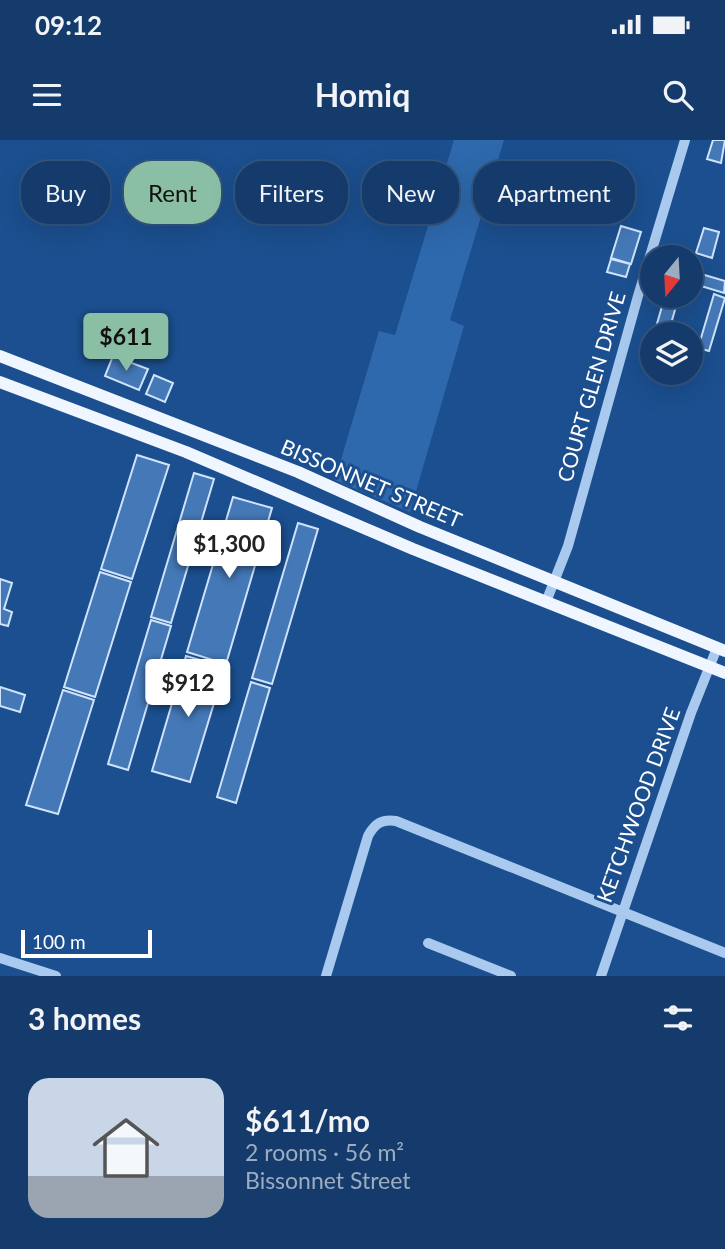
<!DOCTYPE html>
<html lang="en">
<head>
<meta charset="utf-8">
<style>
  :root { --surface:#143b6b; --page:#214673; --text:#f1f3f6; --muted:#9dadc1; --line:#33557e; --accent:#8abfa5 }
  body { margin:0; font-family:Lato,sans-serif; background:var(--page); color:var(--text); height:100vh; display:flex; flex-direction:column; font-size:26px; white-space:nowrap }
  * { box-sizing:border-box; margin:0 }
  p { font-size:23px; color:var(--muted) }
  .icon { flex:none; width:38px; height:38px; fill:none; stroke:currentColor; stroke-width:2; stroke-linecap:round; stroke-linejoin:round }
  .map { position:relative; height:836px; overflow:hidden }
  .details { display:flex; flex-direction:column; background:var(--surface); flex:1 }
  .details>* { flex:none }
  .hud { position:absolute; left:21px; top:21px; width:684px; height:63px; display:flex; gap:14px }
  .needle { width:46px; rotate:198deg }
  .tools { position:absolute; left:640px; top:105px; display:grid; gap:14px }
  .tools a { display:grid; place-items:center; width:63px; height:63px; border-radius:50%; background:var(--surface); box-shadow:0 7px 28px #0002,0 0 0 2px var(--line); font-size:35px }
  .scale { position:absolute; left:21px; bottom:18px; width:131px; box-sizing:border-box; padding-left:7px; border:4px solid #fff; border-top:0; font-size:19px; line-height:24px; white-space:nowrap; color:#fff; -webkit-text-stroke:5px #1b4f8f; paint-order:stroke }
  .price { position:absolute; translate:-50% -60px; padding:0 16px; border-radius:7px; background:#fff; color:#222; font-size:23px; line-height:46px; filter:drop-shadow(0 2px 4px #0008) }
  .price::after { content:''; position:absolute; left:50%; top:42px; width:21px; height:16px; margin-left:-10px; background:inherit; clip-path:polygon(0 0,100% 0,50% 100%) }
  .price.active { background:var(--accent); color:#111 }
  ul { padding:0; list-style:none }
  li { display:flex; align-items:center; gap:21px; height:175px; padding:0 28px }
  li+li { border-top:2px solid var(--line) }
  li span { display:grid; place-items:center; flex:none; width:196px; height:140px; border-radius:21px; color:#555 }
  li>.icon { margin-inline-start:auto }
  span .icon { width:84px; height:84px; fill:#fffc; stroke-width:1 }
  li b { font-size:30px }
  h2 { display:flex; justify-content:space-between; align-items:center; height:84px; padding:0 28px; font-size:30px }
  .tag { padding:0 24px; border-radius:28px; background:var(--surface); box-shadow:0 7px 28px #0002,0 0 0 2px var(--line); font-size:24px; line-height:63px }
  .tag.active { background:var(--accent); color:#111 }
  .status { display:flex; justify-content:space-between; align-items:center; height:49px; padding:0 35px; background:var(--surface); direction:ltr }
  .status svg { height:19px; fill:currentColor }
  header { display:flex; justify-content:space-between; align-items:center; height:91px; padding:0 28px; background:var(--surface); font-size:32px; font-weight:700 }
  .map>svg:first-child { display:block }
  .green { fill:#2e69ad }
  .building { fill:#4478b7; stroke:#cfe3fa; stroke-width:2 }
  .lines { fill:none; stroke-linecap:round; stroke-linejoin:round }
  .minor { stroke:#a9c9ee; stroke-width:10 }
  .major { stroke:#f0f6ff; stroke-width:12 }
  .labels { text-anchor:middle; stroke-width:6; stroke-linejoin:round; paint-order:stroke }
  .street-label { font-size:21px; fill:#fff; stroke:#1b4f8f }
</style>
</head>
<body>
<div class="status"><b>09:12</b><svg viewBox="0 0 49 12"><path d="M0 12V9h3v3zM5 12V6h3v6zM10 12V3h3v9zM15 12V0h3v12zM26 1h20v11H26zM47 4h2v5h-2z"/></svg></div>
<header><svg class="icon" aria-label="menu" viewBox="0 0 24 24"><path d="M4 6h16M4 12h16M4 18h16"/></svg>Homiq<svg class="icon" aria-label="search" viewBox="0 0 24 24"><circle cx="10" cy="10" r="6"/><path d="M15 15l6 6"/></svg></header>
<div class="map">
<svg width="725" height="836" viewBox="0 0 725 836">
  <rect width="100%" height="100%" fill="#1b4f8f"/>
  <polygon class="green" points="454,0 504,0 450,180 464,186 410,372 335,340 379,191 395,195"/>
  <g class="building">
    <polygon points="713,0 725,0 721,23 707,19"/>
    <polygon points="621,86 641,92 631,124 611,118"/>
    <polygon points="704,88 719,92 712,118 696,113"/>
    <polygon points="611,119 630,124 626,137 607,132"/>
    <polygon points="691,131 725,141 724,153 691,143"/>
    <polygon points="714,154 725,158 709,211 698,208"/>
    <polygon points="665,156 679,156 668,194 654,194"/>
    <polygon points="113,216 148,229 139,250 105,236"/>
    <polygon points="154,235 173,243 165,262 146,254"/>
    <polygon points="137,315 169,325 132,439 101,429"/>
    <polygon points="194,333 214,339 171,483 151,477"/>
    <polygon points="233,357 272,368 226,524 187,512"/>
    <polygon points="298,383 318,389 272,544 252,538"/>
    <polygon points="100,432 131,442 95,557 64,547"/>
    <polygon points="0,439 12,443 4,469 12,472 8,486 0,484"/>
    <polygon points="151,480 171,486 128,630 108,624"/>
    <polygon points="186,516 225,527 190,642 152,631"/>
    <polygon points="251,542 270,548 236,663 217,657"/>
    <polygon points="0,547 25,555 20,572 0,566"/>
    <polygon points="63,550 94,560 58,674 26,665"/>
  </g>
  <g class="lines">
    <g class="minor">
      <polyline points="546,462 568,406 638,156 685,0"/>
      <polyline points="428,803 511,836"/>
      <polyline points="0,818 56,836"/>
      <path d="M326,836L368,696C375,683 382,679 396,681L725,813"/>
      <polyline points="601,836 691,573 717,508"/>
    </g>
    <g class="major">
      <polyline points="0,216 298,332 420,387 725,511"/>
      <polyline points="0,242 186,312 413,409 725,533"/>
    </g>
  </g>
  <g class="labels">
    <g class="street-label">
      <text transform="translate(592 247) rotate(-74)" y="7">COURT GLEN DRIVE</text>
      <text transform="translate(371 344) rotate(23)" y="7">BISSONNET STREET</text>
      <text transform="translate(639 665) rotate(-70)" y="7">KETCHWOOD DRIVE</text>
    </g>
  </g>
</svg>
<div class="tools">
<a><svg class="needle" viewBox="-14 -14 28 28"><path d="M0-13l5 13h-10z" fill="#e53935"/><path d="M0 13l5-13h-10z" fill="#9dadc1"/></svg></a>
<a><svg class="icon" aria-label="layers" viewBox="0 0 24 24"><path d="M12 4l9 5-9 5-9-5zM3 14l9 5 9-5"/></svg></a>
</div>
<div class="scale">100 m</div>
<b class="price active" style="left:126px;top:233px">$611</b>
<b class="price" style="left:229px;top:440px">$1,300</b>
<b class="price" style="left:188px;top:579px">$912</b>
<div class="hud">
<a class="tag">Buy</a>
<a class="tag active">Rent</a>
<a class="tag">Filters</a>
<a class="tag">New</a>
<a class="tag">Apartment</a>
</div>
</div>
<section class="details">
<h2>3 homes<svg class="icon" aria-label="filters" viewBox="0 0 24 24"><path d="M4 7h16M4 17h16"/><circle cx="9" cy="7" r="2"/><circle cx="15" cy="17" r="2"/></svg></h2>
<ul>
<li><span style="background:linear-gradient(#c9d6e8 70%,#9aa5b1 0)"><svg class="icon" aria-label="home" viewBox="0 0 24 24"><path d="M3 11l9-7 9 7M6 9v11h12V9"/></svg></span><div><b>$611/mo</b><p>2 rooms · 56 m²</p><p>Bissonnet Street</p></div></li>
</ul>
</section>
</body>
</html>
